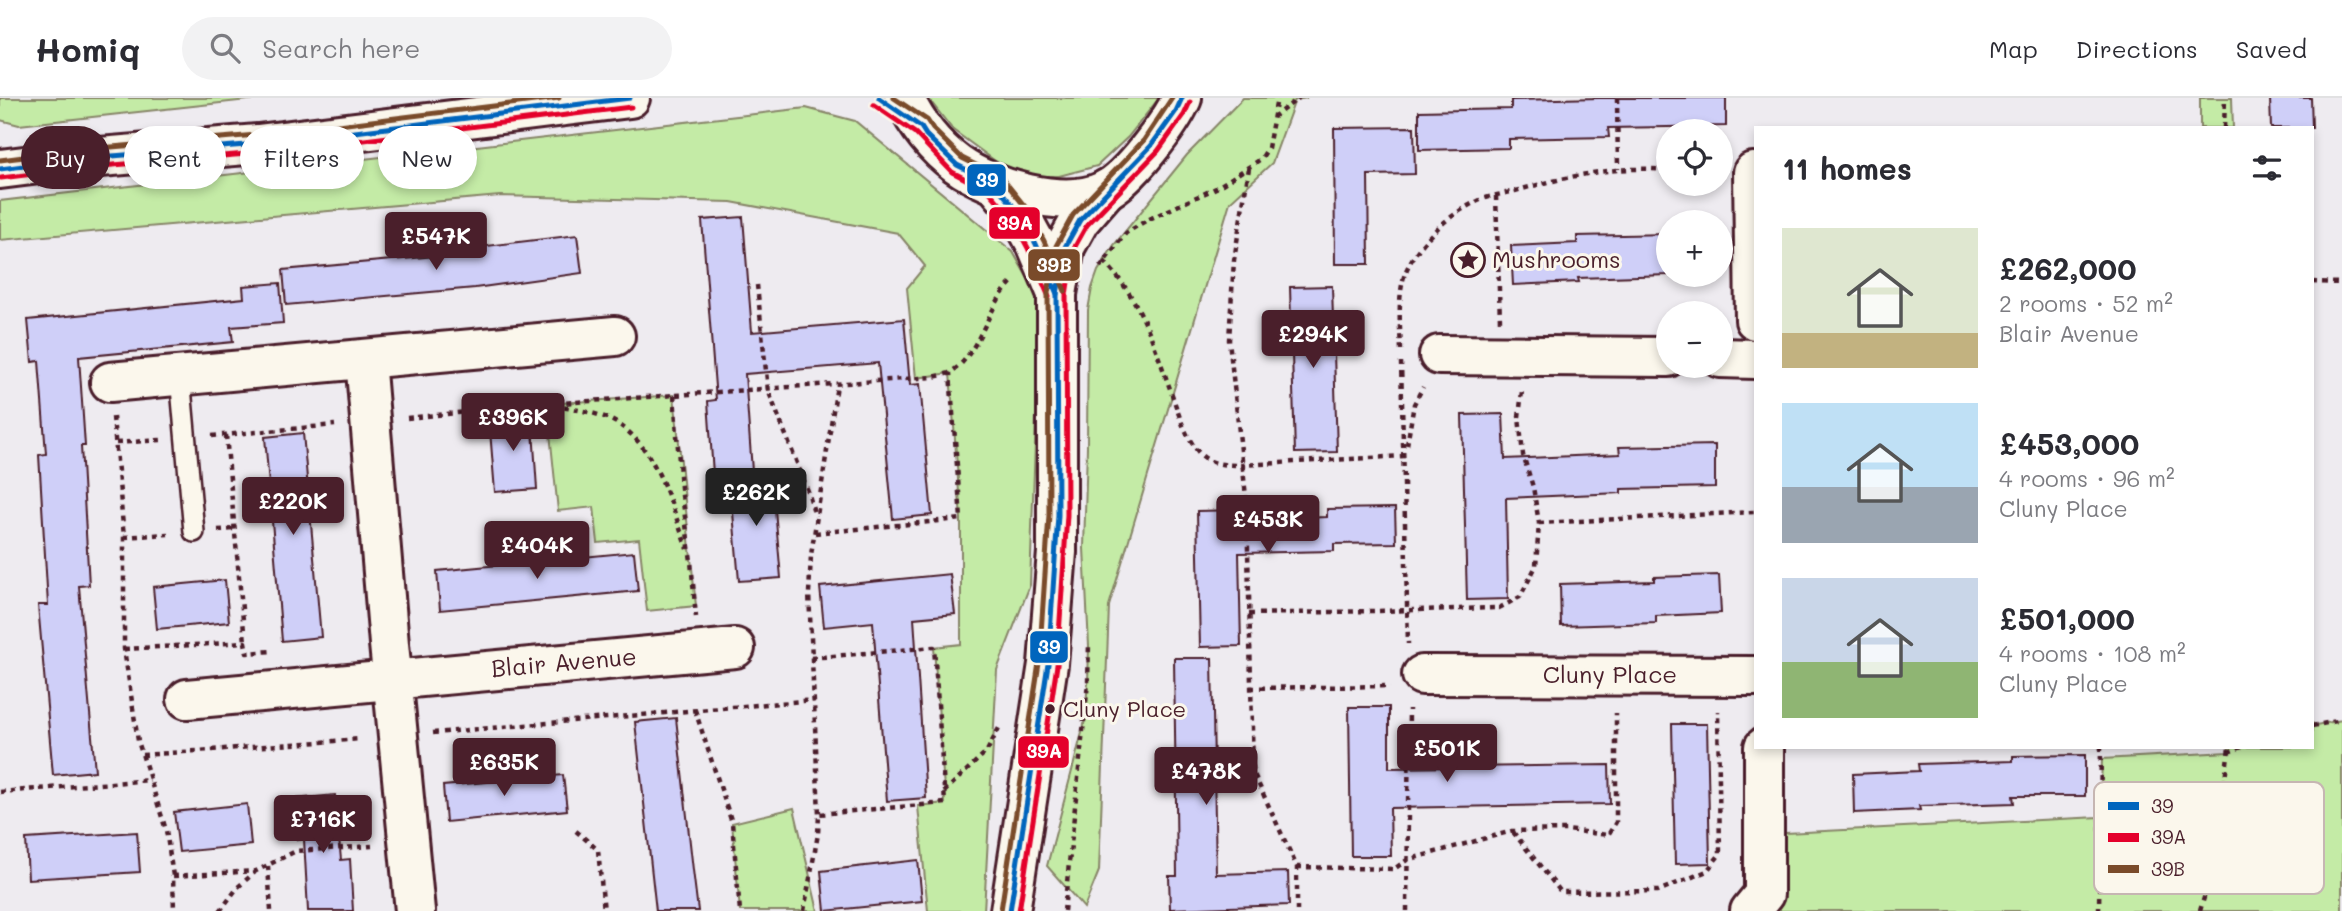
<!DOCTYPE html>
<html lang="en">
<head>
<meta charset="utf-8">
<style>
  :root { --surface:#fff; --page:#f2f2f3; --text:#2b2b33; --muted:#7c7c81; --line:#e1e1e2; --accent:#4a1f2b }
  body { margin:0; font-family:Mali,sans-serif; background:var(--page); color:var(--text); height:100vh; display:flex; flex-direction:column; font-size:26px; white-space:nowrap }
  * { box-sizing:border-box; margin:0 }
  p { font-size:23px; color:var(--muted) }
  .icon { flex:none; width:38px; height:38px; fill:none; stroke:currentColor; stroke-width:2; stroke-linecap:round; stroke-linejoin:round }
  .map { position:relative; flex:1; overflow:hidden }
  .panel { position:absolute; left:1754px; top:28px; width:560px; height:623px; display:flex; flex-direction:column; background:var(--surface); border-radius:0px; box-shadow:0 4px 10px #0003 }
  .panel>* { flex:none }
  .banner { position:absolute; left:21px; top:28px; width:665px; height:63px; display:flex; gap:14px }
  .tools { position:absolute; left:1656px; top:21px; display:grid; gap:14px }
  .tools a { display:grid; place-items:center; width:77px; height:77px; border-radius:50%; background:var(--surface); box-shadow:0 4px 10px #0003; font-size:35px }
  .price { position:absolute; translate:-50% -60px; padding:0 16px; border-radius:7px; background:var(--accent); color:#fff; font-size:23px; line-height:46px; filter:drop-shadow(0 2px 4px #0008) }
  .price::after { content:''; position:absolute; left:50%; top:42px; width:21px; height:16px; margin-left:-10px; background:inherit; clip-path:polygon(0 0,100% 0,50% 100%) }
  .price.selected { background:#222; color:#fff }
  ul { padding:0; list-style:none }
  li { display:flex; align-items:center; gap:21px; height:175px; padding:0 28px }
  li span { display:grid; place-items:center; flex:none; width:196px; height:140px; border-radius:0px; color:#555 }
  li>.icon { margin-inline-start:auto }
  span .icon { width:84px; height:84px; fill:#fffc; stroke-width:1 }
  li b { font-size:30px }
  h2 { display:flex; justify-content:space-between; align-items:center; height:84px; padding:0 28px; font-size:30px }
  .tag { padding:0 24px; border-radius:32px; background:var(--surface); box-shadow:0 4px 10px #0003; font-size:24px; line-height:63px }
  .tag.selected { background:var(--accent); color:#fff }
  header { display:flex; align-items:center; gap:42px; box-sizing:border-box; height:98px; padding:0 35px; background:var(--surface); border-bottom:2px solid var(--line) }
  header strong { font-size:33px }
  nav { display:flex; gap:38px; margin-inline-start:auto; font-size:24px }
  .search { width:490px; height:63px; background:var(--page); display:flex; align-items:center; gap:18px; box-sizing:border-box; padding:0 24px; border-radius:38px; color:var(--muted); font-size:26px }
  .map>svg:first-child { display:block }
  .green { fill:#c4eba6; stroke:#878568; stroke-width:2 }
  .building { fill:#cfcff8; stroke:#4a1f2b; stroke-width:2 }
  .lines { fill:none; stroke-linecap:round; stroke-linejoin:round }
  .lane-casing { stroke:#4a1f2b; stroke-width:24 }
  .street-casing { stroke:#4a1f2b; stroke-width:44 }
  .secondary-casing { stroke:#4a1f2b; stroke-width:44 }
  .path { stroke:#4a1f2b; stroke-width:4.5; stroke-dasharray:5 5; stroke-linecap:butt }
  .lane { stroke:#fbf7ec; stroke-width:19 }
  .street { stroke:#fbf7ec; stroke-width:38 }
  .secondary { stroke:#fbf7ec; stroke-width:38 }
  .bus-1-casing { stroke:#fbf7ec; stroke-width:10 }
  .bus-2-casing { stroke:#fbf7ec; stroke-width:10 }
  .bus-3-casing { stroke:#fbf7ec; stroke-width:10 }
  .bus-1 { stroke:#0065bd; stroke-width:5 }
  .bus-2 { stroke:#e4002b; stroke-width:5 }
  .bus-3 { stroke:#7a4b2a; stroke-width:5 }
  .bus-dot { fill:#4a1f2b; stroke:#fbf7ec; stroke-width:2.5 }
  .labels { text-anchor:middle; stroke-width:6; stroke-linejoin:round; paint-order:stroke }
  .bus-label { font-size:22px; fill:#4a1f2b; stroke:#fbf7ec; text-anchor:start }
  .poi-label { font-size:24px; fill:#4a1f2b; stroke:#fbf7ec; text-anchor:start }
  .street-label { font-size:24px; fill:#4a1f2b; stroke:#fbf7ec }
  .key { fill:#fbf7ec; stroke:#c6b6b2; stroke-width:2 }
  .key-label { font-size:19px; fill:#4a1f2b }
  .line-badge { stroke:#fbf7ec; stroke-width:2.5 }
  .badge-label { font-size:19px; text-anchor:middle; font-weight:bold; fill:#fff }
</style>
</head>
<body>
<header>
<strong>Homiq</strong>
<div class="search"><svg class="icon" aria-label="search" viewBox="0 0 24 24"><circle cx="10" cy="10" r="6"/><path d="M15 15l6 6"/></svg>Search here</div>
<nav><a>Map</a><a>Directions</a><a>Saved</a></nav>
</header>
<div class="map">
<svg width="2342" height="813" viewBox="0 0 2342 813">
  <rect width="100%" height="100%" fill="#eeebf0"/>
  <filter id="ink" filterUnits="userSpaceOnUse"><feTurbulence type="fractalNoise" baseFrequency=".0143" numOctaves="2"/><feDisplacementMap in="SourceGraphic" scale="14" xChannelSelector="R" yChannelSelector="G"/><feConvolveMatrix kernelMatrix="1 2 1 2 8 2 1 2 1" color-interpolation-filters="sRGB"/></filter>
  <g filter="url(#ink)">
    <g class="green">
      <polygon points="0,0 267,0 19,27 0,22"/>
      <polygon points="928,0 1159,0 1128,39 1097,68 1059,78 1029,78 998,65 953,32"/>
      <polygon points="1243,0 1307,0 1295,2 1272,65 1230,104 1109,508 1099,773 1084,810 1047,768 1084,627 1088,585 1089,548 1084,450 1087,349 1088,212 1092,190 1098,173 1114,147 1187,57"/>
      <polygon points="2200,0 2232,0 2233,30 2200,30"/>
      <polygon points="806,10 855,23 1013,154 1040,202 1030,487 997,572 984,813 928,813 918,708 945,705 934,549 961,546 961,421 950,275 916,280 907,190 925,168 898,135 731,104 500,98 0,142 0,103"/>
      <polygon points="674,297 696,508 647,513 639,441 598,445 594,409 558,413 547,306"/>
      <polygon points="2342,622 2342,813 1750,813 1764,736 2100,719 2102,661 2228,654 2229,649 2312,649 2312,625 2316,627"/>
      <polygon points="794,710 818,813 740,813 732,725"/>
    </g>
    <g class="building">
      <polygon points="1599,0 1726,0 1726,28 1608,30 1609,39 1509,41 1509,50 1419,52 1419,13 1511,11 1511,2"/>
      <polygon points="2270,0 2311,0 2312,30 2271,30"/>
      <polygon points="1414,29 1415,76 1368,77 1369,166 1335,166 1334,30"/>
      <polygon points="743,119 752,234 904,221 910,287 920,286 932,417 893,421 878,265 745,276 752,373 713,376 708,303 716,302 702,122"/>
      <polygon points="1668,136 1668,177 1578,180 1579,184 1513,187 1511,148 1577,145 1577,138"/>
      <polygon points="577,137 582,175 475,190 286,207 283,172 479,154 478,149"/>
      <polygon points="280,185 283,225 231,229 233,244 79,259 85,348 81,348 89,487 79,488 95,673 53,677 38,507 48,507 39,357 46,356 39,263 32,264 28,222 244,200 243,188"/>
      <polygon points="1332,188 1337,354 1295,355 1290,189"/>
      <polygon points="1503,316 1505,361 1620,356 1619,349 1715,347 1715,389 1621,391 1621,395 1506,400 1508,501 1467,502 1462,317"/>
      <polygon points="532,317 537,391 495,394 489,320"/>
      <polygon points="303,335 321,539 282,543 265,339"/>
      <polygon points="772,377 781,480 739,483 730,380"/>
      <polygon points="1395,410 1396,445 1334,446 1334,453 1239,455 1241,548 1200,549 1197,413 1238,412 1239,422 1327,419 1327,411"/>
      <polygon points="634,454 638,493 440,512 437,473"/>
      <polygon points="950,476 955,516 914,520 926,700 887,703 873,524 824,529 820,489"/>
      <polygon points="1719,477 1721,515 1656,518 1656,525 1561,528 1560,486 1654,483 1654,479"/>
      <polygon points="225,482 229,524 157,531 153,489"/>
      <polygon points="1174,560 1212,560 1216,776 1288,774 1289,807 1170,811 1169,778 1177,778"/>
      <polygon points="1349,609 1389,609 1389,670 1609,667 1610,706 1390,710 1391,758 1351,758"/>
      <polygon points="676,620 693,772 698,813 656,813 635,624"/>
      <polygon points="1672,626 1707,626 1710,765 1675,766"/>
      <polygon points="2085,657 2085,698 2013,698 2014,705 1919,708 1920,712 1854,715 1853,676 1919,673 1918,666 2013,663 2013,658"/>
      <polygon points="563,677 567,712 446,724 443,688"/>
      <polygon points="335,697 341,762 350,761 353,813 308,813 304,741 297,742 294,701"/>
      <polygon points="247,706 251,747 179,754 174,714"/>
      <polygon points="137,734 140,774 28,781 26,741"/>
      <polygon points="918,762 922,803 825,813 821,773"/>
    </g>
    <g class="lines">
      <g class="lane-casing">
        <polyline id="lane" points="180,278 194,434"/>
      </g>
      <g class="street-casing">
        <g id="street">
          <polyline points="1753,74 1755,222"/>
          <polyline points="995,86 1019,115 1036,146 1057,196"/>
          <polyline points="1439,257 1668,259"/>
          <polyline points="1720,260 1755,261"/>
          <polyline points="365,261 389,546 415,813"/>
          <polyline points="110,284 615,238"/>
          <polyline points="1422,577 1755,578"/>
          <polyline points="187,601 735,550"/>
          <polyline points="1010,813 1048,566 1057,454 1057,196 1065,149 1080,122 1107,91"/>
          <polyline points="1750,813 1764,796 1764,649"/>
        </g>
      </g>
      <g class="secondary-casing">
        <g id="secondary">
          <path d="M904,0C916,25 934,49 957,66C991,91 1064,112 1104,93C1129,81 1171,25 1182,0"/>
          <polyline points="0,71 88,60 258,46 630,0"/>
        </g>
      </g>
      <g class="path">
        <polyline points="1617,0 1618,71"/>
        <polyline points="1273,19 1299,0"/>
        <polyline points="2224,30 2225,0"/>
        <polyline points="1249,70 1234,162 1229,242 1247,408 1253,674 1297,769 1297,813"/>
        <polyline points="1496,98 1500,223"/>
        <path d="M1104,163C1141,203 1151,238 1169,288C1177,310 1184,339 1201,357C1212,367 1228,367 1242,367L1405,358V356"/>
        <polyline points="1100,169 1126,135 1147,122 1216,90 1261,61 1268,50 1277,0"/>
        <polyline points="2312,184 2342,185"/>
        <polyline points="757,187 768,292 808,393 815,418"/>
        <path d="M1401,252C1400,229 1397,194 1406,173C1419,143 1449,116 1478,103C1489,98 1503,96 1515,93C1565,79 1615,67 1668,72"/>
        <polyline points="1401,264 1408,546"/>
        <polyline points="674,297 681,390 691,463 696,519"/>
        <path d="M554,308C572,311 590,313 607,320C655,341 671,406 687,451"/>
        <polyline points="113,319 124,439 124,551 138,643 166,732 173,778 174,813"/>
        <path d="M407,320L547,306L933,279C937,278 944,277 949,275C978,260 988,207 1012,184"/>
        <polyline points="226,337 245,544"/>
        <polyline points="212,338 335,327"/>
        <polyline points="116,345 161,342"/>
        <polyline points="1407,347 1414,306 1423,289"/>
        <polyline points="1539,425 1755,414"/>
        <polyline points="218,432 235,431"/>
        <polyline points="815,435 961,421 950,275"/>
        <polyline points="124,439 168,436"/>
        <polyline points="1249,516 1499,510 1520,499 1536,468 1539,425 1533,389 1523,357 1519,319 1522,293"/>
        <polyline points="124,551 245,544 247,555 272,553"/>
        <polyline points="811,560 934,549 945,705 819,716"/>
        <polyline points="1250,590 1390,588"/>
        <polyline points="695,612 732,725 740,813"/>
        <polyline points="2312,628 2342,622"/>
        <polyline points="433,635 814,602"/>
        <polyline points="2228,654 2242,649"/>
        <polyline points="142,657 361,641"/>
        <polyline points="0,694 150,682"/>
        <polyline points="944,694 987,653 999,630"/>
        <polyline points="576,733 598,752 604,813"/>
        <polyline points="1513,734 1561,794 1658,793 1707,773 1720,756 1718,613"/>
        <polyline points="268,768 271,813"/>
        <polyline points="1297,769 1394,771 1407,762 1512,733 1567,732 1608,737 1616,724 1616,615"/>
        <polyline points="173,778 256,773 296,753 372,748"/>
        <polyline points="220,813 238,789 255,774"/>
        <polyline points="804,813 818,736 819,716 809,495 811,457 837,287"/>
        <polyline points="1064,813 1088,585 1089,545"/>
        <polyline points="1407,813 1409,611"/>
        <polyline points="2099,813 2101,649"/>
        <polyline points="2200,813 2215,763 2229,649"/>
      </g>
      <use href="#lane" class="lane"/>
      <use href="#street" class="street"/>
      <use href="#secondary" class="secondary"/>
      <g class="bus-1-casing">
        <g id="bus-1">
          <polyline points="879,0 921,29 926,37 957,67 995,86 1019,115 1036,146 1057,196"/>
          <polyline points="0,71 88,60 258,46 630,0"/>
          <polyline points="1010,813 1048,566 1058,417 1057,196 1065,149 1080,122 1151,48 1176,13 1182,0"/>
        </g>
      </g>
      <g class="bus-2-casing">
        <g id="bus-2">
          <polyline points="874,7 915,35 952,74 989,93 1012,120 1028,150 1049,199"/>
          <polyline points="1,80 89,69 259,55 631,9"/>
          <polyline points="1019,813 1057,567 1067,417 1066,197 1073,152 1087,127 1158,53 1184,17 1190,4"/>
        </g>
      </g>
      <g class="bus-3-casing">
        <g id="bus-3">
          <polyline points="894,0 927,22 933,31 962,60 1002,80 1027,111 1044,143 1065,193"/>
          <polyline points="0,62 87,51 257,37 559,0"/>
          <polyline points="1001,812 1039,565 1049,417 1048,195 1056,148 1073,117 1144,42 1172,0"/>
        </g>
      </g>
      <use href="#bus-1" class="bus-1"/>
      <use href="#bus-2" class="bus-2"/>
      <use href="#bus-3" class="bus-3"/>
    </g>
  </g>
  <defs>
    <g id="sight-ring" transform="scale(1.75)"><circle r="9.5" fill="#fbf7ec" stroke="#4a1f2b" stroke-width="1.5"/><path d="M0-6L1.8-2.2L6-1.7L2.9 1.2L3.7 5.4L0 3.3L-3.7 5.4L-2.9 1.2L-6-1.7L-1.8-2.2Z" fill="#4a1f2b"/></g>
  </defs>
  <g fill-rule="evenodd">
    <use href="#sight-ring" x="1468" y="162"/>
  </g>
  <circle class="bus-dot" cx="1050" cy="611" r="6"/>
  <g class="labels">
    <g class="bus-label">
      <text x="1063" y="619">Cluny Place</text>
    </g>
    <g class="poi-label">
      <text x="1492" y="170">Mushrooms</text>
    </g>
    <g class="street-label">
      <text transform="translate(564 565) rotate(-5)" y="8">Blair Avenue</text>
      <text x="1610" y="585">Cluny Place</text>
    </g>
  </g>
  <rect x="2094" y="684" width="230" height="112" rx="10" class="key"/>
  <rect x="2108" y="704" width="31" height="8" fill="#0065bd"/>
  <rect x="2108" y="735" width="31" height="9" fill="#e4002b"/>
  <rect x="2108" y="767" width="31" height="8" fill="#7a4b2a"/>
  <g class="key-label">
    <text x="2151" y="715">39</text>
    <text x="2151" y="746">39A</text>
    <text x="2151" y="778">39B</text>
  </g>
  <g class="line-badge">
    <rect x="966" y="65" width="41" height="34" rx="7" fill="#0065bd"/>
    <rect x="988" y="108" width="53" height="34" rx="7" fill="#e4002b"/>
    <rect x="1027" y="150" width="54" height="34" rx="7" fill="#7a4b2a"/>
    <rect x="1029" y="532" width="40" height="34" rx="7" fill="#0065bd"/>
    <rect x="1017" y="637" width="53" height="34" rx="7" fill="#e4002b"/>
  </g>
  <g class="badge-label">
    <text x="987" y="89">39</text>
    <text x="1015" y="132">39A</text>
    <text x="1054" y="174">39B</text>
    <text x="1049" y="556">39</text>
    <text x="1044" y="660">39A</text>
  </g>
</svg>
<div class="tools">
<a><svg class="icon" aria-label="locate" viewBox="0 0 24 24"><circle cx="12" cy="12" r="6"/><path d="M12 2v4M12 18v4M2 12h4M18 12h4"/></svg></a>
<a>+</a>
<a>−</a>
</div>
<b class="price" style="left:436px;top:174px">£547K</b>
<b class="price" style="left:1313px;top:272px">£294K</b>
<b class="price" style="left:513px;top:355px">£396K</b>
<b class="price selected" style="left:756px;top:430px">£262K</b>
<b class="price" style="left:293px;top:439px">£220K</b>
<b class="price" style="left:1268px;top:457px">£453K</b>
<b class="price" style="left:537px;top:483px">£404K</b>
<b class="price" style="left:1447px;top:686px">£501K</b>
<b class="price" style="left:504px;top:700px">£635K</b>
<b class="price" style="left:1206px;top:709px">£478K</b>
<b class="price" style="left:323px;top:757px">£716K</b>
<div class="banner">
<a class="tag selected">Buy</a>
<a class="tag">Rent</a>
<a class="tag">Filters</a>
<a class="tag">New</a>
</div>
<section class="panel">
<h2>11 homes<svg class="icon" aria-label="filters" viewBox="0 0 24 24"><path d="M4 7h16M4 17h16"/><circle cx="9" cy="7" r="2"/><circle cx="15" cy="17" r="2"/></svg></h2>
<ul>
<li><span style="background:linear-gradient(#dfe7d0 75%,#c2b280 0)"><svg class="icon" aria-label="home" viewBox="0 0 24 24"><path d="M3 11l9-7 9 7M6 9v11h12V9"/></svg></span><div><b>£262,000</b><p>2 rooms · 52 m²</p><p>Blair Avenue</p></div></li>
<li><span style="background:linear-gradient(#bfe0f5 60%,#9aa5b1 0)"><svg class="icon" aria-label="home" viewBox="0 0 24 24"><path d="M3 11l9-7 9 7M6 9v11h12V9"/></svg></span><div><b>£453,000</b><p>4 rooms · 96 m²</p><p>Cluny Place</p></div></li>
<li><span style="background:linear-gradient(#c9d6e8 60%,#8fb573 0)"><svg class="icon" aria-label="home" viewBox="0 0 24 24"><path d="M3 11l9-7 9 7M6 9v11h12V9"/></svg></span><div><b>£501,000</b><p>4 rooms · 108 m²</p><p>Cluny Place</p></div></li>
</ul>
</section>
</div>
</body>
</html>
